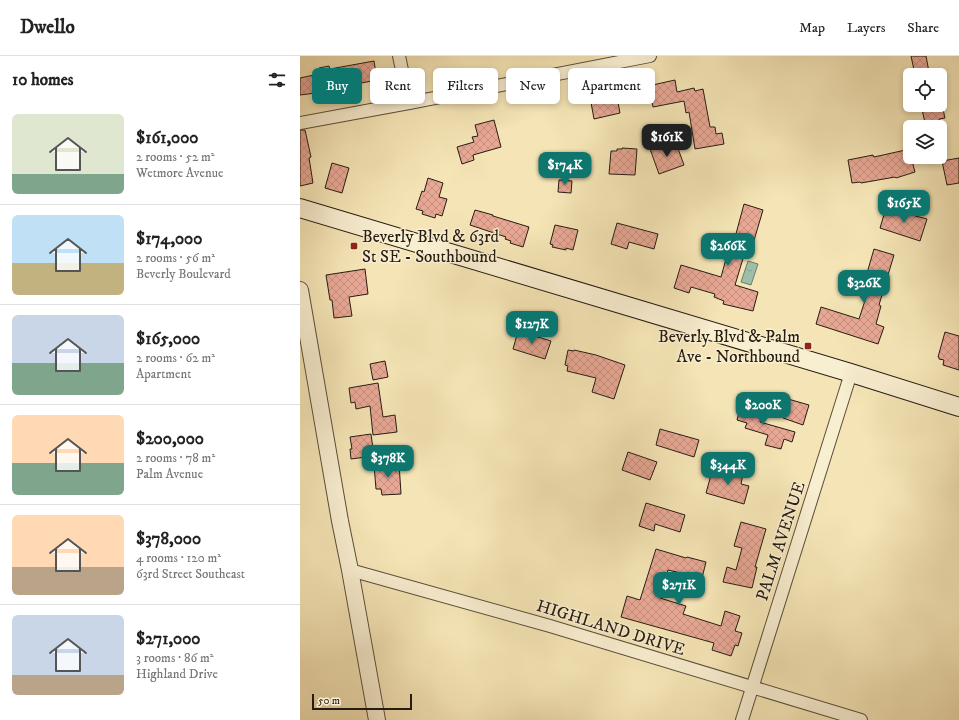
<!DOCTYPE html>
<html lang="en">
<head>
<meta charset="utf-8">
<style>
  :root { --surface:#fff; --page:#f6f6f6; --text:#222; --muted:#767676; --line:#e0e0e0; --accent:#0f766e }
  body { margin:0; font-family:"IM FELL DW Pica",serif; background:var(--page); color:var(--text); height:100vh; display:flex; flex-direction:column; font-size:15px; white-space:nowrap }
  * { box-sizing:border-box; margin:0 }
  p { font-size:13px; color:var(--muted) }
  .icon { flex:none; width:22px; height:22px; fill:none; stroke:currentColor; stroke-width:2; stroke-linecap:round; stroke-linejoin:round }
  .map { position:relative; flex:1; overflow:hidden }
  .details { display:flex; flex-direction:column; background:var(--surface); width:300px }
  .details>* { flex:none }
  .top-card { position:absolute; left:12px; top:12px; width:380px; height:36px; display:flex; gap:8px }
  .fabs { position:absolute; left:603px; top:12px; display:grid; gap:8px }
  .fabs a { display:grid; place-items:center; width:44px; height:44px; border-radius:6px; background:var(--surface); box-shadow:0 2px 6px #0003; font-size:20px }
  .scale { position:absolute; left:12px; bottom:10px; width:100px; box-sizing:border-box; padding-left:4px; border:2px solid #261c11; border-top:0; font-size:11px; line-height:14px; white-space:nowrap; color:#261c11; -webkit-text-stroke:3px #f8eed0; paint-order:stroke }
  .price { position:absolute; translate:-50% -34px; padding:0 9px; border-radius:8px; background:var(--accent); color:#fff; font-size:13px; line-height:26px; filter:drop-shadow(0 1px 2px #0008) }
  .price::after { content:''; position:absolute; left:50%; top:24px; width:12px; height:9px; margin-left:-6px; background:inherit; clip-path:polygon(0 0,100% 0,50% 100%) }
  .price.selected { background:#222; color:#fff }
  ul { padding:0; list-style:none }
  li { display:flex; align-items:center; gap:12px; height:100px; padding:0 12px }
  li+li { border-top:1px solid var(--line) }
  li span { display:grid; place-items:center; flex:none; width:112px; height:80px; border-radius:6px; color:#555 }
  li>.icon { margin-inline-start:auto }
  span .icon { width:48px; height:48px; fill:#fffc; stroke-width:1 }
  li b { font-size:17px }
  h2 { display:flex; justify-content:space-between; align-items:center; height:48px; padding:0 12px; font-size:17px }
  .pill { padding:0 14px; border-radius:6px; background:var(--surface); box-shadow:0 2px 6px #0003; font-size:14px; line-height:36px }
  .pill.selected { background:var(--accent); color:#fff }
  header { display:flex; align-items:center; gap:24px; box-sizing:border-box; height:56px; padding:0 20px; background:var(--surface); border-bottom:1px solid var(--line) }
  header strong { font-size:19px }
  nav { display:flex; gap:22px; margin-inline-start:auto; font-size:14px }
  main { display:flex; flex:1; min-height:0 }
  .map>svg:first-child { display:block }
  .water { fill:url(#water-ripples); stroke:#6d7e6c }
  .building { fill:url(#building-cross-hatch); stroke:#261c11 }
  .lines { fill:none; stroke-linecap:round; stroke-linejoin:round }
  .minor-casing { stroke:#5a4e3a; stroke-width:14 }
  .tertiary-casing { stroke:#5a4e3a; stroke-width:18 }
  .secondary-casing { stroke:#261c11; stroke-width:20 }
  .minor { stroke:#f8eed0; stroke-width:12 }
  .tertiary { stroke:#f8eed0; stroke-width:16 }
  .secondary { stroke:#f8eed0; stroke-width:18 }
  .poi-dot { fill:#8f2418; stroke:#f8eed0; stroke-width:1.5 }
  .labels { text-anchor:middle; stroke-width:3; stroke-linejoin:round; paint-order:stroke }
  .poi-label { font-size:17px; fill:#261c11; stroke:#f8eed0; text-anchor:start }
  .street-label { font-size:17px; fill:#261c11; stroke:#f8eed0 }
</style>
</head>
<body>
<header>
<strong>Dwello</strong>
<nav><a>Map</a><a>Layers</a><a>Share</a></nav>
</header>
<main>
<section class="details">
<h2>10 homes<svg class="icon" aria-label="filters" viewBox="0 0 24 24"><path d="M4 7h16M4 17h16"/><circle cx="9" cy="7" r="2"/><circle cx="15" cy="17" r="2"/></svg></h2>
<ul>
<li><span style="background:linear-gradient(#dfe7d0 75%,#7fa58c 0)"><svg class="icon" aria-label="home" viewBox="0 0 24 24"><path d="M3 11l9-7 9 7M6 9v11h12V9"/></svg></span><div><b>$161,000</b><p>2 rooms · 52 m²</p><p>Wetmore Avenue</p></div></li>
<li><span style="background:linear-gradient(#bfe0f5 60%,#c2b280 0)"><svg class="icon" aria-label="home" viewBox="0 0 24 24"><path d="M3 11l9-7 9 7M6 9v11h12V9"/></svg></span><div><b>$174,000</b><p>2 rooms · 56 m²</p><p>Beverly Boulevard</p></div></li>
<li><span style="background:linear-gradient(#c9d6e8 60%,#7fa58c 0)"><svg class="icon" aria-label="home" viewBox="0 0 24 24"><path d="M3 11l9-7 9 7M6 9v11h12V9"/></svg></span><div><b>$165,000</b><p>2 rooms · 62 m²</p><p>Apartment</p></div></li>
<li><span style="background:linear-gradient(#ffd9b3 60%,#7fa58c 0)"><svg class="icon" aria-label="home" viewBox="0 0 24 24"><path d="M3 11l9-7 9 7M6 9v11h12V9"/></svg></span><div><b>$200,000</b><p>2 rooms · 78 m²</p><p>Palm Avenue</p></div></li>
<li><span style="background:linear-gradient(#ffd9b3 65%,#b9a48a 0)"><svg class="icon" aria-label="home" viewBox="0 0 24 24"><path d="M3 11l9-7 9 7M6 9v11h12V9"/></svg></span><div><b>$378,000</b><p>4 rooms · 120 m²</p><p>63rd Street Southeast</p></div></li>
<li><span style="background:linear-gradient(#c9d6e8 75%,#b9a48a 0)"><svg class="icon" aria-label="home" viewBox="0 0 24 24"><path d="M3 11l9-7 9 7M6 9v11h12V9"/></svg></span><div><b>$271,000</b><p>3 rooms · 86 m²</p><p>Highland Drive</p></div></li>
</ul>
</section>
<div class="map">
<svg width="659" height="664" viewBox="0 0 659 664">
  <defs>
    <pattern id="water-ripples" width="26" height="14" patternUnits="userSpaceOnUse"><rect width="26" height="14" fill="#9dbfa9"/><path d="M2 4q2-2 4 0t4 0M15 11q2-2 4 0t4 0" fill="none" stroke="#87a490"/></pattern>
    <pattern id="building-cross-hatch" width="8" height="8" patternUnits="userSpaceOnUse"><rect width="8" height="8" fill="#e8a895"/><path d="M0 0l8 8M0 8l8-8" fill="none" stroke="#c7907f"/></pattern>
  </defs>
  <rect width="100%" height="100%" fill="#f5e5b6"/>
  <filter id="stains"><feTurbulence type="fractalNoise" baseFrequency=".005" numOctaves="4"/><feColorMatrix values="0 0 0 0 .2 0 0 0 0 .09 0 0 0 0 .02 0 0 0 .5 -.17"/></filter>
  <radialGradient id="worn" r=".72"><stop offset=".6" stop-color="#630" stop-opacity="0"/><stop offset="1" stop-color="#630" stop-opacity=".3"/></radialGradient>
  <polygon class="water" points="448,205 458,208 451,229 441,226"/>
  <g class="building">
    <polygon points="611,0 626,0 629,16 615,19"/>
    <polygon points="74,5 77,24 35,32 36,38 25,40 24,36 0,39 0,22 14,19 13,17 19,15 19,12 29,10 30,13"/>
    <polygon points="375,24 377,36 394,32 395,35 403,33 410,71 415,71 416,78 422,77 424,88 395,93 389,56 386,57 384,45 353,51 348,30"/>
    <polygon points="316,36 320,57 294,63 290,41"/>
    <polygon points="621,49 642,49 645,62 639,63 640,71 626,71"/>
    <polygon points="194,64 201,91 173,99 174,104 162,108 157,91 174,86 172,81 178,80 175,69"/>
    <polygon points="0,74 5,74 11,101 9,102 13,127 0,130"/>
    <polygon points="376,87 384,109 359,118 350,93 364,88 364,89 369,88 370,90"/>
    <polygon points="322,92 337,93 335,119 309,118 311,95 317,95 317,93 322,93"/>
    <polygon points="610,93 610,101 611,101 615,116 596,122 595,121 561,127 560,126 552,127 548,104 573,99 574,101"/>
    <polygon points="659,102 659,127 647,129 642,105"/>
    <polygon points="32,107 49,112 42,137 25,132"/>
    <polygon points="128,122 143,127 139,141 147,143 142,160 136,158 135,162 122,158 123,155 116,153 122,135 124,136"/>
    <polygon points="259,124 272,125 271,137 258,136"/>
    <polygon points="444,148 463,154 450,198 445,196 435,229 458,236 453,255 423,248 424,245 414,241 415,238 391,231 389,237 374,232 381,209 421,221 426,203 429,204"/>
    <polygon points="586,152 627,163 620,185 580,172"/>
    <polygon points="175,154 193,159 193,160 229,171 223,191 210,187 211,185 205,183 206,181 170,169"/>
    <polygon points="317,167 358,178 354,193 329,186 327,193 311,188"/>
    <polygon points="255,169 278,174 273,194 266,192 266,194 252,191 253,189 250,188"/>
    <polygon points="574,193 594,199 579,249 581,250 576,268 584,271 578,288 516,268 521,251 559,263 571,226 565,224"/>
    <polygon points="65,213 68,238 49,241 52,260 34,262 32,244 30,244 26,219"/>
    <polygon points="218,275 251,285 245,303 213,293"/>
    <polygon points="645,276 659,280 659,314 643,309 644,304 639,303 639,301 638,301"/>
    <polygon points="268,294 274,295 274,294 296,299 325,309 314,343 292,336 296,322 267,315 268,310 265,309"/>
    <polygon points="85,305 88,321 73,324 70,308"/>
    <polygon points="78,327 83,361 95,359 97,376 73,379 70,350 56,353 55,346 51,347 49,332"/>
    <polygon points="488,343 509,349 503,369 483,362"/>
    <polygon points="442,345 464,352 460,366 495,376 492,386 484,383 481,393 465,389 468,379 445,372 447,367 437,364"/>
    <polygon points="360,373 399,384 394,401 356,389"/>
    <polygon points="71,378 74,400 51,403 50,393 52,393 50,381"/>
    <polygon points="328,396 357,406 350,424 322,414"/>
    <polygon points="99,407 101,438 82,439 81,433 76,433 74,409"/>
    <polygon points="422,412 443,418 441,428 449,430 444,448 406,437 411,419 419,422"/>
    <polygon points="346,447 385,459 380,476 355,468 354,475 339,470"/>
    <polygon points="441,466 466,473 455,511 457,511 452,532 423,526 427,511 436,514 442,492 434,490"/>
    <polygon points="356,493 386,502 387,501 406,506 402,522 368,514 360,542 386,550 383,558 421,570 425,555 440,560 435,575 442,577 438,590 435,589 431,600 412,594 414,587 321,561 327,540 340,544"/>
  </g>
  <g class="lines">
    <g class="minor-casing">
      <g id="minor">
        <polyline points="99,0 109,47"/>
        <polyline points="0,67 109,47 350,0"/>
        <polyline points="50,514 250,570 561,664"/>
        <polyline points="442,664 551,317"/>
      </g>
    </g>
    <g class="tertiary-casing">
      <polyline id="tertiary" points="0,234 40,465 50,514 77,664"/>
    </g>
    <g class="secondary-casing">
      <polyline id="secondary" points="0,152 551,317 659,351"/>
    </g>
    <use href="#minor" class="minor"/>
    <use href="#tertiary" class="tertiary"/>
    <use href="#secondary" class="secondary"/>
  </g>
  <g class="poi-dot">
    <rect x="50" y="186" width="8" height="8" rx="2"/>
    <rect x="504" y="286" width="8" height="8" rx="2"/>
  </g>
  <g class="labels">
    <g class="poi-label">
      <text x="62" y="186">Beverly Blvd &amp; 63rd<tspan x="62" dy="20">St SE - Southbound</tspan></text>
      <text x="500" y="286" text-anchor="end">Beverly Blvd &amp; Palm<tspan x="500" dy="20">Ave - Northbound</tspan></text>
    </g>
    <g class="street-label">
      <text transform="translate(480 485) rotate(-72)" y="6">PALM AVENUE</text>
      <text transform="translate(311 571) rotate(17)" y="6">HIGHLAND DRIVE</text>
    </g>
  </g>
  <rect width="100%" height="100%" filter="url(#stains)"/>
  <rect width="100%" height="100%" fill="url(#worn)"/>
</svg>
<div class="fabs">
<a><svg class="icon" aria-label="locate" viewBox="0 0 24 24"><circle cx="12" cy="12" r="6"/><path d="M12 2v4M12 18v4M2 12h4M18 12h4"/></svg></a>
<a><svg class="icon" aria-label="layers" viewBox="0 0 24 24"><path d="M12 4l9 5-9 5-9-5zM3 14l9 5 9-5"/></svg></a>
</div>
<div class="scale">50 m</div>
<b class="price selected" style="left:367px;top:102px">$161K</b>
<b class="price" style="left:265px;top:130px">$174K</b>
<b class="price" style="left:604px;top:168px">$165K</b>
<b class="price" style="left:428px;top:211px">$266K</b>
<b class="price" style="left:564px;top:248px">$326K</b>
<b class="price" style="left:232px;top:289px">$127K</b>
<b class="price" style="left:463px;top:370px">$200K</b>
<b class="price" style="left:88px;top:423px">$378K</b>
<b class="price" style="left:428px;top:430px">$344K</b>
<b class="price" style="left:379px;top:550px">$271K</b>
<div class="top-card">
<a class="pill selected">Buy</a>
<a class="pill">Rent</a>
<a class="pill">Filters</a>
<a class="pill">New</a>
<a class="pill">Apartment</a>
</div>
</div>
</main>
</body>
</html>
